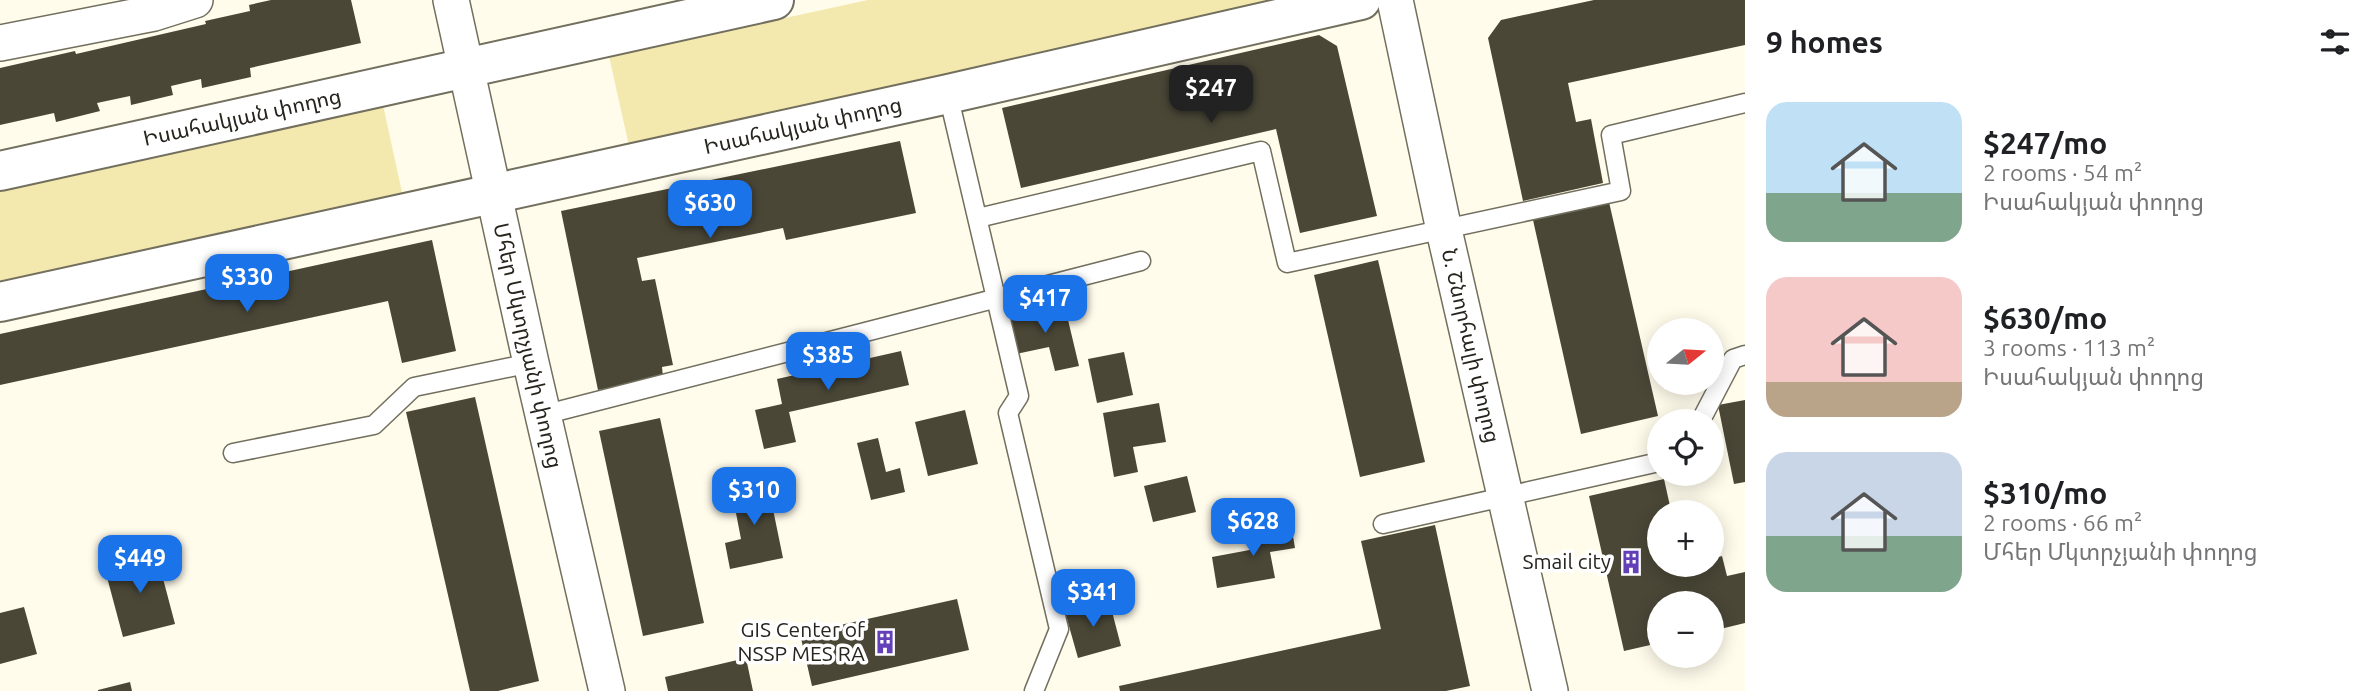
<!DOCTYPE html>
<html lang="en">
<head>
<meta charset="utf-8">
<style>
  :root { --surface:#fff; --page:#f2f2f2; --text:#202124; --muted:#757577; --accent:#1a73e8 }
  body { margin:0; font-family:Ubuntu,"Noto Sans Armenian",sans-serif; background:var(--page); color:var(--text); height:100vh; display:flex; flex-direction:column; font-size:26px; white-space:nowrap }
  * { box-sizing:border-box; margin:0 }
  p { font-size:23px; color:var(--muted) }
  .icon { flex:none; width:38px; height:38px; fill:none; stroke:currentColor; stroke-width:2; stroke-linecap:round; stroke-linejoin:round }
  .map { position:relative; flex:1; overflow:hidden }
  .drawer { display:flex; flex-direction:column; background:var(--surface); width:630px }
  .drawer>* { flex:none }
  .needle { width:46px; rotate:72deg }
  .fabs { position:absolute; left:1647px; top:318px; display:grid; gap:14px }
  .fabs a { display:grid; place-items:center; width:77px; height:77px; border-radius:50%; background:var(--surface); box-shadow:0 4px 18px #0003; font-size:35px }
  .price { position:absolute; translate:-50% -60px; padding:0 16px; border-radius:14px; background:var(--accent); color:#fff; font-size:23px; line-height:46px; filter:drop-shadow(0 2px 4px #0008) }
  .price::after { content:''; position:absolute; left:50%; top:42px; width:21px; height:16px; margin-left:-10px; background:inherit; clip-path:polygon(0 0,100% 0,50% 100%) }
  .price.on { background:#222; color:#fff }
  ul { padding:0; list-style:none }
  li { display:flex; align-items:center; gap:21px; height:175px; padding:0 21px }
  li span { display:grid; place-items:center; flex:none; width:196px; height:140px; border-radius:21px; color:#555 }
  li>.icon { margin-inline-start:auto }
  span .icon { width:84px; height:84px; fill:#fffc; stroke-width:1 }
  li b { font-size:30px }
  h2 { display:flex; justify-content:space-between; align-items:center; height:84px; padding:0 21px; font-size:30px }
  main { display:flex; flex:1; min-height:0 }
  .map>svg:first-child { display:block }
  .green { fill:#f3e8ae }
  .building { fill:#4a4737 }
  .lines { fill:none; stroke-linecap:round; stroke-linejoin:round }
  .service-casing { stroke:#726f5e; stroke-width:21 }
  .minor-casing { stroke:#726f5e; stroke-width:38 }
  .tertiary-casing { stroke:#726f5e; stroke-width:42 }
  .service { stroke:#fff; stroke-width:18 }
  .minor { stroke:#fff; stroke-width:35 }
  .tertiary { stroke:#fff; stroke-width:38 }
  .labels { text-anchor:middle; stroke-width:7; stroke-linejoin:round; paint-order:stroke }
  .street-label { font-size:21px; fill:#26241d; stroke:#fff }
  .poi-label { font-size:21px; fill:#26241d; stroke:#fff; text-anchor:end }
</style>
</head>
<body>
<main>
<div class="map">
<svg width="1745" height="691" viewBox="0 0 1745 691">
  <rect width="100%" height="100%" fill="#fffcec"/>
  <g class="green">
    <polygon points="868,0 1299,0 629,146 609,56"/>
    <polygon points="383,105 403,197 0,286 0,189"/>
  </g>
  <g class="building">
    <polygon points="271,0 351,0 361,43 250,68 251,77 202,88 201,79 171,86 173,95 131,105 130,96 97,103 100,111 56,122 54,113 0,125 0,68 75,51 76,54 206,24 205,21 250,11 249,5"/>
    <polygon points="1594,0 1745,0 1745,45 1568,83 1576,122 1591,119 1603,183 1523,201 1488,38 1501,20"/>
    <polygon points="1319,35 1337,46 1377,216 1300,233 1276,129 1021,188 1002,108"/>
    <polygon points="900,141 916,213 786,240 783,228 637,258 642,281 655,279 673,365 662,367 663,377 598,390 561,211"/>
    <polygon points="1609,202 1658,416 1581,434 1533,220"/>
    <polygon points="432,240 456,351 402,363 388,301 0,385 0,334"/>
    <polygon points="1378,260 1425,462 1360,477 1314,275"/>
    <polygon points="1064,303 1079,366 1055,371 1049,347 1016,354 1008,316"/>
    <polygon points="901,351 909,385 789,412 796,442 764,449 755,410 782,404 777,379"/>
    <polygon points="1124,352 1133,395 1097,403 1088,359"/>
    <polygon points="475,397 539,681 498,691 470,691 406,412"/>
    <polygon points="1745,400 1745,482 1734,484 1718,405"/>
    <polygon points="1159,403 1166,442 1133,447 1138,472 1114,477 1103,413"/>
    <polygon points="965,410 978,464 928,476 915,422"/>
    <polygon points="660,418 704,623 643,636 599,431"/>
    <polygon points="878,438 886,472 900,468 905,492 871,500 857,443"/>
    <polygon points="1187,476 1196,512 1153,522 1144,486"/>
    <polygon points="1664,479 1670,506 1662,508 1663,513 1659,513 1659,565 1712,565 1712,559 1722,556 1727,576 1745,572 1745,623 1712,631 1712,604 1659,604 1659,643 1624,651 1589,496"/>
    <polygon points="767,480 783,558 730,569 725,543 741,539 731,487"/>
    <polygon points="1291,524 1295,548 1270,552 1275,578 1217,588 1212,557 1255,549 1252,531"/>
    <polygon points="1435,525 1470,686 1446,691 1120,691 1119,686 1381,629 1361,541"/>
    <polygon points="156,552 175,624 123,637 104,566"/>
    <polygon points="957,599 969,650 812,686 800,634"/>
    <polygon points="1109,600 1121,646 1078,658 1065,612"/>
    <polygon points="24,607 37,654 0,664 0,613"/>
    <polygon points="746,658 753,691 668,691 665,677"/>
    <polygon points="130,682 132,691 98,691 98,690"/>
  </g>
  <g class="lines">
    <g class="service-casing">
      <g id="service">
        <polyline points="948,94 1019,396 1008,413 1059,629 1034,691"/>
        <polyline points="978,218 1261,151 1287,263 1621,191 1611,135 1745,103"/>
        <polyline points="543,415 1141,261"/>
        <polyline points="1700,422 1733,359 1745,355"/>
        <polyline points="233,453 374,425 414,387 531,363"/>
        <polyline points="1383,524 1659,462"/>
      </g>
    </g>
    <g class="minor-casing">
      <g id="minor">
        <path id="s1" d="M451,0L531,363L607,691"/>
        <path id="s2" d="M1395,0L1444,230L1550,691"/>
        <polyline points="0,43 154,13 195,0"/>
      </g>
    </g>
    <g class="tertiary-casing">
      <g id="tertiary">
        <path id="s3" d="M0,171L774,0"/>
        <path id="s4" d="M0,302L948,94L1361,0"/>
      </g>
    </g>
    <use href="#service" class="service"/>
    <use href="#minor" class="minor"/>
    <use href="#tertiary" class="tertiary"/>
  </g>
  <defs>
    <g id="building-bare" transform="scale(1.89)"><path d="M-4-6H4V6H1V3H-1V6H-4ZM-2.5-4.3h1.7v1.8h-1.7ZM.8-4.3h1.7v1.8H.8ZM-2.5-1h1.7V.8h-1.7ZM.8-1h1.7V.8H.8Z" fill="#6340b8" stroke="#fff" stroke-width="2.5" paint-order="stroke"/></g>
  </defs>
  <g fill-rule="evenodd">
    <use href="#building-bare" x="1631" y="562"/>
    <use href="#building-bare" x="885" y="642"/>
  </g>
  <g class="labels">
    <g class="street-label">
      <text dy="7" stroke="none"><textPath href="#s3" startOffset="248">Իսահակյան փողոց</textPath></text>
      <text dy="7" stroke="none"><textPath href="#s4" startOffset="822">Իսահակյան փողոց</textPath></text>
      <text dy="7" stroke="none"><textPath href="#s1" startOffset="354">Մհեր Մկտրչյանի փողոց</textPath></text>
      <text dy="7" stroke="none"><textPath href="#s2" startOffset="354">Ն. Շնորհալի փողոց</textPath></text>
    </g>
    <g class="poi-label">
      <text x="1611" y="569">Smail city</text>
      <text x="865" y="637">GIS Center of<tspan x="865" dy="24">NSSP MES RA</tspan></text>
    </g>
  </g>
</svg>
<div class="fabs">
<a><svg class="needle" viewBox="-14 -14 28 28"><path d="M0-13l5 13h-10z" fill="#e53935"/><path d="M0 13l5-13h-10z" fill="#757577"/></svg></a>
<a><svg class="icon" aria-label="locate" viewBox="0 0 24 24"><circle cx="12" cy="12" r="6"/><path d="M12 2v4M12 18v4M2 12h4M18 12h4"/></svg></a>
<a>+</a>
<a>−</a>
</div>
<b class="price on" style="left:1211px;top:125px">$247</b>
<b class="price" style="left:710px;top:240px">$630</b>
<b class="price" style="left:247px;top:314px">$330</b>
<b class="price" style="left:1045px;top:335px">$417</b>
<b class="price" style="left:828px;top:392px">$385</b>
<b class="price" style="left:754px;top:527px">$310</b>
<b class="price" style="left:1253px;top:558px">$628</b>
<b class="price" style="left:140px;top:595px">$449</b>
<b class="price" style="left:1093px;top:629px">$341</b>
</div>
<section class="drawer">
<h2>9 homes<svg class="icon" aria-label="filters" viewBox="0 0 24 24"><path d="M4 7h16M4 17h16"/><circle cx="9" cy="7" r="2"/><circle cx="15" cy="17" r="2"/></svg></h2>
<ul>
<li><span style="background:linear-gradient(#bfe0f5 65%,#7fa58c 0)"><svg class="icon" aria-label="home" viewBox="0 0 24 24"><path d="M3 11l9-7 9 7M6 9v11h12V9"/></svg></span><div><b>$247/mo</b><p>2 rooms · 54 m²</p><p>Իսահակյան փողոց</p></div></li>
<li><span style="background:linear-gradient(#f6c9c9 75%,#b9a48a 0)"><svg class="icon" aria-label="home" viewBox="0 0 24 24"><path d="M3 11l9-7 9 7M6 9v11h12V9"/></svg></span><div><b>$630/mo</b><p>3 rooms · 113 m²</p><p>Իսահակյան փողոց</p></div></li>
<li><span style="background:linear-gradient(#c9d6e8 60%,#7fa58c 0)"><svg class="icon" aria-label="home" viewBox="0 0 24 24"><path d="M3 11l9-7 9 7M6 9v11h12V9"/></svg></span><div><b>$310/mo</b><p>2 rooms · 66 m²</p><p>Մհեր Մկտրչյանի փողոց</p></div></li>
</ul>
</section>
</main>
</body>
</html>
